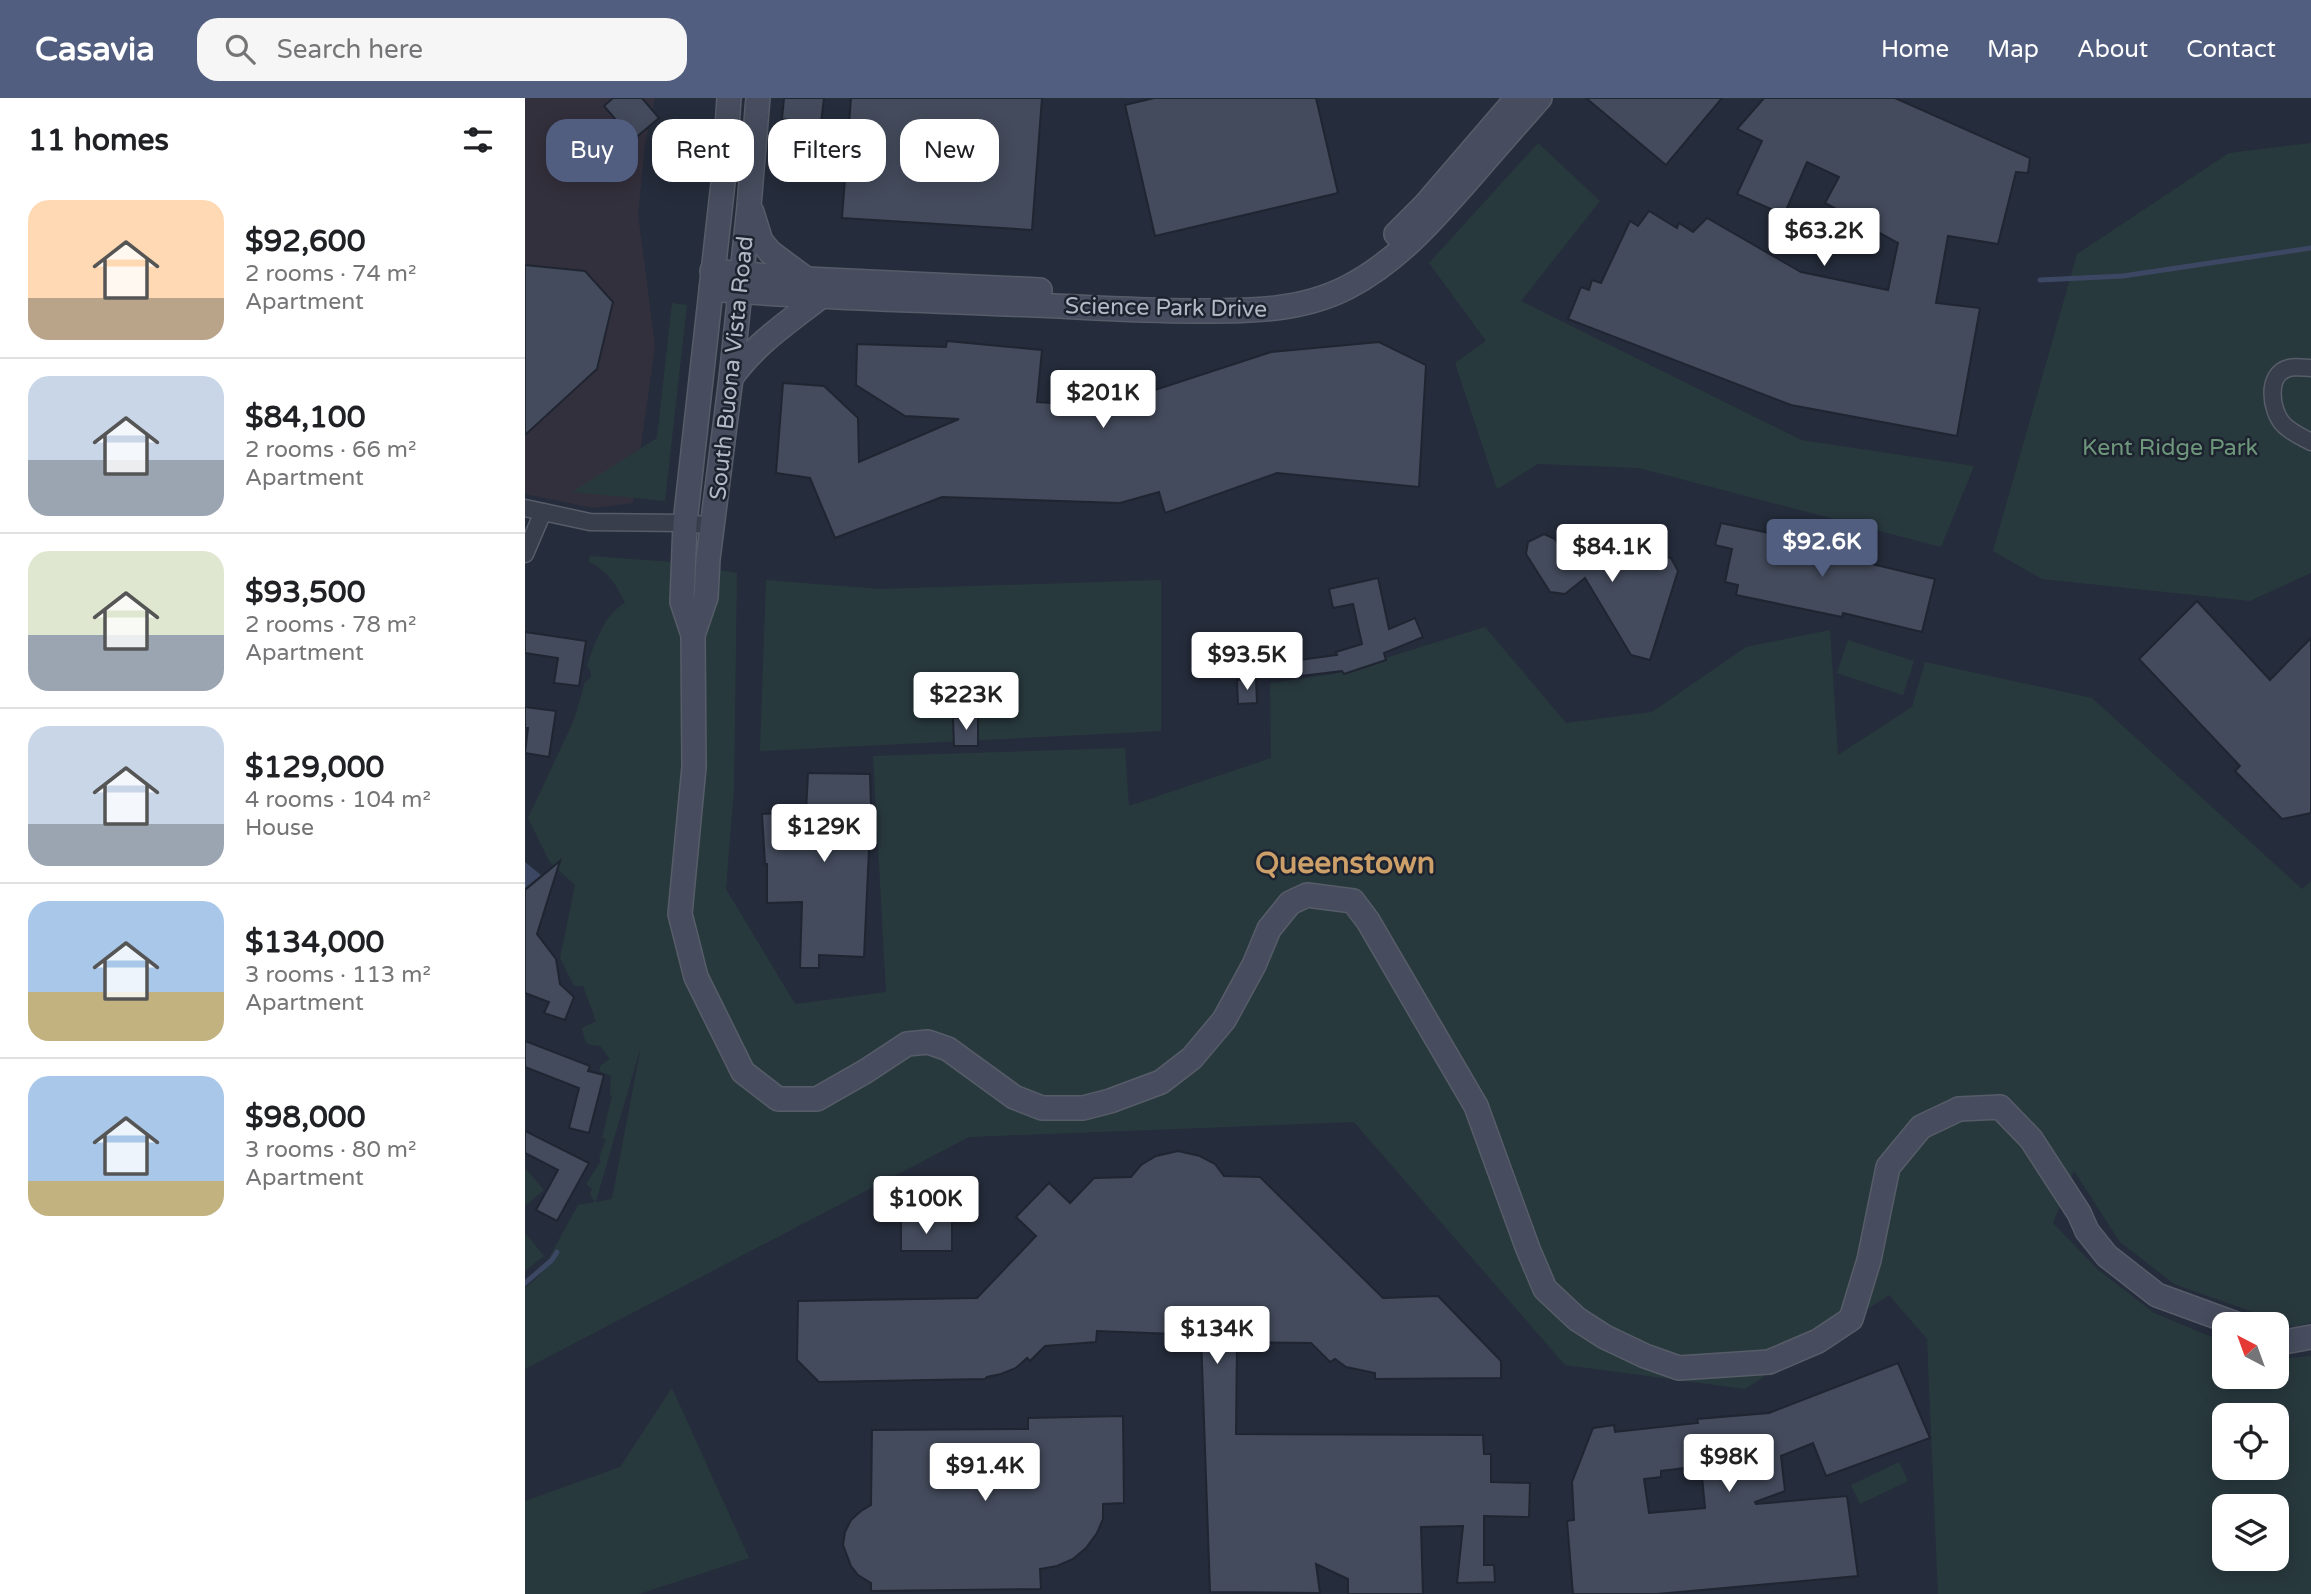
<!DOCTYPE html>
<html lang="en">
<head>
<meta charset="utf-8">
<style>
  :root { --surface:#fff; --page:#f6f6f6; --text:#202124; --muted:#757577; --line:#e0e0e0; --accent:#525e80 }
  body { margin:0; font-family:"Varela Round",sans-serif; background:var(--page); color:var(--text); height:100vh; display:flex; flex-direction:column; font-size:26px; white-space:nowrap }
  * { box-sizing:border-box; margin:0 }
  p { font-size:23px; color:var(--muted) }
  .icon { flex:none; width:38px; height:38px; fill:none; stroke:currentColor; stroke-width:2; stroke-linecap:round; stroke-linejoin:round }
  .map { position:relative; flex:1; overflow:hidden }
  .details { display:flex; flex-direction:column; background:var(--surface); width:525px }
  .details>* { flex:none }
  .guide { position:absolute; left:21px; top:21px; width:665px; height:63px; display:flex; gap:14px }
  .needle { width:46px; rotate:319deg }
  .buttons { position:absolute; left:1687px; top:1214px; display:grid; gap:14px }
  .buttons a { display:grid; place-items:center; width:77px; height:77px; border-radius:14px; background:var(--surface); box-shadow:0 4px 18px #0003; font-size:35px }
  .price { position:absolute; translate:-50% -60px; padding:0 16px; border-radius:7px; background:#fff; color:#222; font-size:23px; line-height:46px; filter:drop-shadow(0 2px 4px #0008) }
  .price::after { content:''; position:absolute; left:50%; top:42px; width:21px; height:16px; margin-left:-10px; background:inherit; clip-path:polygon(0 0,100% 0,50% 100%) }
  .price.selected { background:var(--accent); color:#fff }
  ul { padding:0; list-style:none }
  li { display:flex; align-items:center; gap:21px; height:175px; padding:0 28px }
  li+li { border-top:2px solid var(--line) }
  li span { display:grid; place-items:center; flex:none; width:196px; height:140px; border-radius:21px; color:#555 }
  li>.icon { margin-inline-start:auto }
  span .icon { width:84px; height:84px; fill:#fffc; stroke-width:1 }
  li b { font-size:30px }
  h2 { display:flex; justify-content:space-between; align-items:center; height:84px; padding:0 28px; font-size:30px }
  .chip { padding:0 24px; border-radius:21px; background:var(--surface); box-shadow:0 4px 18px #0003; font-size:24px; line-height:63px }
  .chip.selected { background:var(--accent); color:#fff }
  header { display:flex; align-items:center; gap:42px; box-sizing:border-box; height:98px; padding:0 35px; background:var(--accent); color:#fff }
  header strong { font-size:33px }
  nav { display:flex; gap:38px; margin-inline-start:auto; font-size:24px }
  .search { width:490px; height:63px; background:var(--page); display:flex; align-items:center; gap:18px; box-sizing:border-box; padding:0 24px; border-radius:21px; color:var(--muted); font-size:26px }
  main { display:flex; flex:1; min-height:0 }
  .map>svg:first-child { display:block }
  .medical { fill:#33303d }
  .green { fill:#28393d; fill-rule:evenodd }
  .water { fill:#3c4763 }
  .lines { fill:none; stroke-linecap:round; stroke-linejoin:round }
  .stream { stroke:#3c4763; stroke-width:5 }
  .building { fill:#444b5c; stroke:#202532; stroke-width:2; fill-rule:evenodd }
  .street-casing { stroke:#575c69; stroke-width:19 }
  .secondary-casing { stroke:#575c69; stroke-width:26 }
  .street { stroke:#383e4b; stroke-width:16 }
  .secondary { stroke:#474d5e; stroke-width:23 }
  .labels { text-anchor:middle; stroke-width:5; stroke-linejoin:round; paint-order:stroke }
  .street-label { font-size:23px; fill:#b4b9c6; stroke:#1e2330 }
  .park-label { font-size:23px; fill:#6d967b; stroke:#1e2330 }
  .district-label { font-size:30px; font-weight:bold; fill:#cda069; stroke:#1e2330 }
</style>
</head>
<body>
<header>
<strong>Casavia</strong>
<div class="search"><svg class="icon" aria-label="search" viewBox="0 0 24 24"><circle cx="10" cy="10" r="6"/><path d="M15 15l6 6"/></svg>Search here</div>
<nav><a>Home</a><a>Map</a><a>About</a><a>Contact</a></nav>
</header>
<main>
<section class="details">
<h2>11 homes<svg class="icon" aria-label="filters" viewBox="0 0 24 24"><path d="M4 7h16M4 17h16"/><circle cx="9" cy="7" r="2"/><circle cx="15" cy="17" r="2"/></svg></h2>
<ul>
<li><span style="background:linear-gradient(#ffd9b3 70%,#b9a48a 0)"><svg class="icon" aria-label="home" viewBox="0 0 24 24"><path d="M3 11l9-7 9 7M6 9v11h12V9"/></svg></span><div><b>$92,600</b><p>2 rooms · 74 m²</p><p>Apartment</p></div></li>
<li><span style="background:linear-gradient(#c9d6e8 60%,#9aa5b1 0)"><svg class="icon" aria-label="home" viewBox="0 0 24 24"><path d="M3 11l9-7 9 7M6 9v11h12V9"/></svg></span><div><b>$84,100</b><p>2 rooms · 66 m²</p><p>Apartment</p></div></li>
<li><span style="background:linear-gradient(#dfe7d0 60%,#9aa5b1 0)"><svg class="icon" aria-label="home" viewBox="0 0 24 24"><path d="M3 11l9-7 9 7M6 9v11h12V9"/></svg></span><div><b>$93,500</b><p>2 rooms · 78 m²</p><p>Apartment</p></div></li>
<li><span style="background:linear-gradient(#c9d6e8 70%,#9aa5b1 0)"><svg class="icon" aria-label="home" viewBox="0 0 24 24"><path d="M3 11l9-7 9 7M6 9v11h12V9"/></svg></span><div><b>$129,000</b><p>4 rooms · 104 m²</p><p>House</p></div></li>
<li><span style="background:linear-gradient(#a9c7e8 65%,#c2b280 0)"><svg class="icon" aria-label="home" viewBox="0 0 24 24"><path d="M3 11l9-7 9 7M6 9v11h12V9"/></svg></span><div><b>$134,000</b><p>3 rooms · 113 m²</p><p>Apartment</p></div></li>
<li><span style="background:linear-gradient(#a9c7e8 75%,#c2b280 0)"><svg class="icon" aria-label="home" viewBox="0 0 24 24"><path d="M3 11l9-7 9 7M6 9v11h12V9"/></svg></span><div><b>$98,000</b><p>3 rooms · 80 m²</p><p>Apartment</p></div></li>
</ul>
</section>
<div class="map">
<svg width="1786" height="1496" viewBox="0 0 1786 1496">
  <rect width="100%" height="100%" fill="#252c3b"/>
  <polygon class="medical" points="0,0 130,0 120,46 113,116 130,248 108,405 68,410 0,396"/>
  <g class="green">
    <polygon points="1013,45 1075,103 996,203 1276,342 1449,368 1416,449 1114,370 1013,366 972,391 930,265 961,243 904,165"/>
    <polygon points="1786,45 1786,475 1725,503 1517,481 1468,453 1552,156 1704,55"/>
    <polygon points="147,205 162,207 140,403 47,394 132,340"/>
    <path d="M65,458L148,464L212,475L209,689L201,791L270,906L361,894L348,658L600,650L604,708L746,660L745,585L809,576L960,529L1041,625L1127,614L1221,549L1305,532L1313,657L1387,609L1400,564L1567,600L1777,791L1786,783V1224L1770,1229L1649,1186L1595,1144L1549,1073L1528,1125L1572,1171L1629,1215L1699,1244V1279H1752V1261L1786,1258V1496H1413L1402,1241L1364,1197L1220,1291L1040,1267L829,1024L444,1039L0,1271V1190L14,1178L53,1107L70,1104L65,1096L67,1091L61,1086L76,1063L74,1060L81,1041L77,1040L87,998L85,997L86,978L74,973L76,967L85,961L75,948C58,947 61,945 57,930L71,923L58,888H49L35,860L50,787L24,763L3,720L49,622L60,584L66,579V574L62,568C69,547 80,515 100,505C92,487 82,472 64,464ZM116,948L87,1101L71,1104V1103ZM1699,1318H1752V1370H1699ZM1699,1409H1752V1461H1699Z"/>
    <polygon points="241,482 354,491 636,482 636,633 235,653"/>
    <polygon points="1323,542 1389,563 1378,597 1312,575"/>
    <polygon points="0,1070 19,1092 0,1108"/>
    <polygon points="0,1135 19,1158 0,1173"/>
    <polygon points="147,1290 224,1460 114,1496 0,1496 0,1403 95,1369"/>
    <polygon points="1374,1364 1383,1383 1335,1406 1326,1387"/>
  </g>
  <polygon class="water" points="0,764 16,777 0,790"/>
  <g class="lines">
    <g class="stream">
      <polyline points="1515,182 1598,178 1786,150"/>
      <polyline points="0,1185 27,1162 32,1154"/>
    </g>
  </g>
  <g class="building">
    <polygon points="88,0 117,0 134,20 108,42 79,8"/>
    <polygon points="259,0 299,0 296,25 257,21"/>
    <polygon points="326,0 517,0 507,132 317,120"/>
    <polygon points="629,0 791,0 813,95 630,138 600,7"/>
    <polygon points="1061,0 1197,0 1141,67"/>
    <polygon points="1239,0 1370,0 1505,60 1503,75 1491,74 1473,146 1423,138 1411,205 1455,210 1432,338 1266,307 1043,221 1056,189 1064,192 1067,182 1076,185 1105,123 1113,128 1124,113 1152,130 1154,125 1168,134 1182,120 1276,174 1363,192 1373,145 1300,105 1314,79 1282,64 1259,117 1212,96 1237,43 1212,31"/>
    <polygon points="0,167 60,173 88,204 72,271 0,337"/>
    <polygon points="422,243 517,252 512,304 581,308 746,254 854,244 901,267 894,389 752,375 640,415 634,394 595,405 417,399 310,440 285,380 251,375 258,285 299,288 333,320 334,364 434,321 380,318 331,287 332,246 421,249"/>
    <polygon points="1196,425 1332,453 1330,462 1410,481 1397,534 1318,515 1317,519 1211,497 1213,487 1200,484 1207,451 1190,447"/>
    <polygon points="1019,436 1030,441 1035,449 1058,439 1146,460 1153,473 1125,562 1106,557 1060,480 1040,496 1025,494 1001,456 1003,444"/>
    <polygon points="853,480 864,531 890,520 898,539 859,555 861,562 819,576 817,573 767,579 767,563 812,557 811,554 837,546 828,506 808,510 804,491"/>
    <polygon points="1672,503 1745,582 1786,540 1786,715 1757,721 1710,673 1715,668 1614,561"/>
    <polygon points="0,534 61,543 54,588 29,585 33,560 0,555"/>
    <polygon points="731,581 732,605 713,606 712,582"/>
    <polygon points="0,609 31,613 24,659 0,655 3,630 0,630"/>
    <polygon points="453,619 453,648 429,648 428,620"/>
    <polygon points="283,675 345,676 346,708 339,859 294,857 294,870 275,870 277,804 242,805 242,766 240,766 237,716 281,713"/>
    <polygon points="35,763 12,836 31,861 35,886 49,899 40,922 19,915 24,904 0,895 0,792"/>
    <polygon points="0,943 65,968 63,973 79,977 64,1035 44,1030 54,990 0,969"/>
    <polygon points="0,1033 64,1065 32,1123 11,1112 33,1072 0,1055"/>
    <polygon points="653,1053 675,1058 690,1066 699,1078 735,1079 858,1200 913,1198 976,1263 976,1280 850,1281 850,1275 821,1269 810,1261 805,1264 786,1245 712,1244 711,1336 958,1337 959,1356 966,1356 966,1384 1005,1385 1004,1419 959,1418 959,1467 969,1467 970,1484 932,1485 938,1428 896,1429 898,1496 823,1496 823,1481 791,1466 795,1495 685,1494 676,1237 572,1233 571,1244 520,1248 505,1263 502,1260 491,1270 476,1276 462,1279 460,1281 294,1284 272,1262 273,1203 452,1200 511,1138 491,1119 524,1085 545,1105 569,1080 606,1079 616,1067 631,1058"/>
    <polygon points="376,1122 427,1123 427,1153 376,1153"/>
    <path d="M1373,1265L1405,1340L1301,1378L1288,1345L1256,1358L1260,1393L1230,1404L1231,1406L1322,1398L1333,1478L1132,1496H1048L1042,1423L1049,1422L1047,1384L1068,1330L1089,1327L1090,1334L1173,1325L1172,1321L1244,1315ZM1176,1368L1180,1410L1124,1415L1119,1381L1136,1379V1373Z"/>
    <polygon points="598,1318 599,1405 578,1406 578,1421 572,1435 561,1450 548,1461 532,1468 515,1471 516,1491 346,1493 346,1485 333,1477 326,1468 318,1447 320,1434 326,1422 336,1413 346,1407 347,1332 503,1331 503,1320"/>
  </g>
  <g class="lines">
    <g class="street-casing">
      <g id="street">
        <path d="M1786,270C1780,270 1770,268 1764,270C1740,276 1746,313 1758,326C1765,334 1777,339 1786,344"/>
        <polyline points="0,410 65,424 160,425 189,428"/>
        <polyline points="0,456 18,414"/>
      </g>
    </g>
    <g class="secondary-casing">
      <g id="secondary">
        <polyline points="204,0 199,76 160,425 157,504 168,537 169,669 155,816 171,879 218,974 253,1001 292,1001 341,973 382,946 403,944 423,951 489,999 517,1010 558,1010 585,1003 636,984 667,960 699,922 729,867 744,831 765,805 782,797 828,803 843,823 951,1008 1003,1151 1020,1191 1052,1221 1080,1239 1120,1258 1154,1270 1244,1264 1293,1243 1326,1221 1344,1162 1363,1069 1396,1029 1434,1011 1475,1009 1506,1041 1554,1115 1562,1133 1582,1158 1632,1197 1714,1227"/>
        <polyline points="227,114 236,143 245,154 280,180"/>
        <polyline points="871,136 900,107 992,0"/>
        <polyline points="187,173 281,181 515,192"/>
        <path d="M186,191C284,200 383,201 482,206C544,208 606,213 668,213C721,213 775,214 823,189C873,163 909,121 945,80C968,53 992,26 1015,0"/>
        <path d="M206,280C230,246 262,225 294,200"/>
        <polyline points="168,537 181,499 183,461 206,280 224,108 233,0"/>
        <polyline points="1752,1241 1759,1244 1786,1239"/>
      </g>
    </g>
    <use href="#street" class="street"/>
    <use href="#secondary" class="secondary"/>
  </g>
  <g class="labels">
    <g class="street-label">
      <text transform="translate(641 209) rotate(1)" y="8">Science Park Drive</text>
      <text transform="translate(206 270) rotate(-84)" y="8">South Buona Vista Road</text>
    </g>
    <g class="park-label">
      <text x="1645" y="357">Kent Ridge Park</text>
    </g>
    <g class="district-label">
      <text x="820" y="775">Queenstown</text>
    </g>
  </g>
</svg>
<div class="buttons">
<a><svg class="needle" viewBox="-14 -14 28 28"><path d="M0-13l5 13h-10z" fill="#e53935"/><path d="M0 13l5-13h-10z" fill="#757577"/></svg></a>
<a><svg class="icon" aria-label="locate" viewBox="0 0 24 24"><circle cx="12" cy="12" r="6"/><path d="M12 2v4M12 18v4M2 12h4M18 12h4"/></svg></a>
<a><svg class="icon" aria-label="layers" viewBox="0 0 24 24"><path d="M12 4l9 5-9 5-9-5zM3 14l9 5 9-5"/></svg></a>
</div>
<b class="price" style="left:1299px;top:170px">$63.2K</b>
<b class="price" style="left:578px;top:332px">$201K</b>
<b class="price selected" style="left:1297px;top:481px">$92.6K</b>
<b class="price" style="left:1087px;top:486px">$84.1K</b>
<b class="price" style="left:722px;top:594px">$93.5K</b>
<b class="price" style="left:441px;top:634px">$223K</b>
<b class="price" style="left:299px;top:766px">$129K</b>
<b class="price" style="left:401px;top:1138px">$100K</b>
<b class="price" style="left:692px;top:1268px">$134K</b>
<b class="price" style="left:1204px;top:1396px">$98K</b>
<b class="price" style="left:460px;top:1405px">$91.4K</b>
<div class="guide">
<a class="chip selected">Buy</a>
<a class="chip">Rent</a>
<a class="chip">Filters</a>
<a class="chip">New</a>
</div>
</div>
</main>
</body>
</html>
